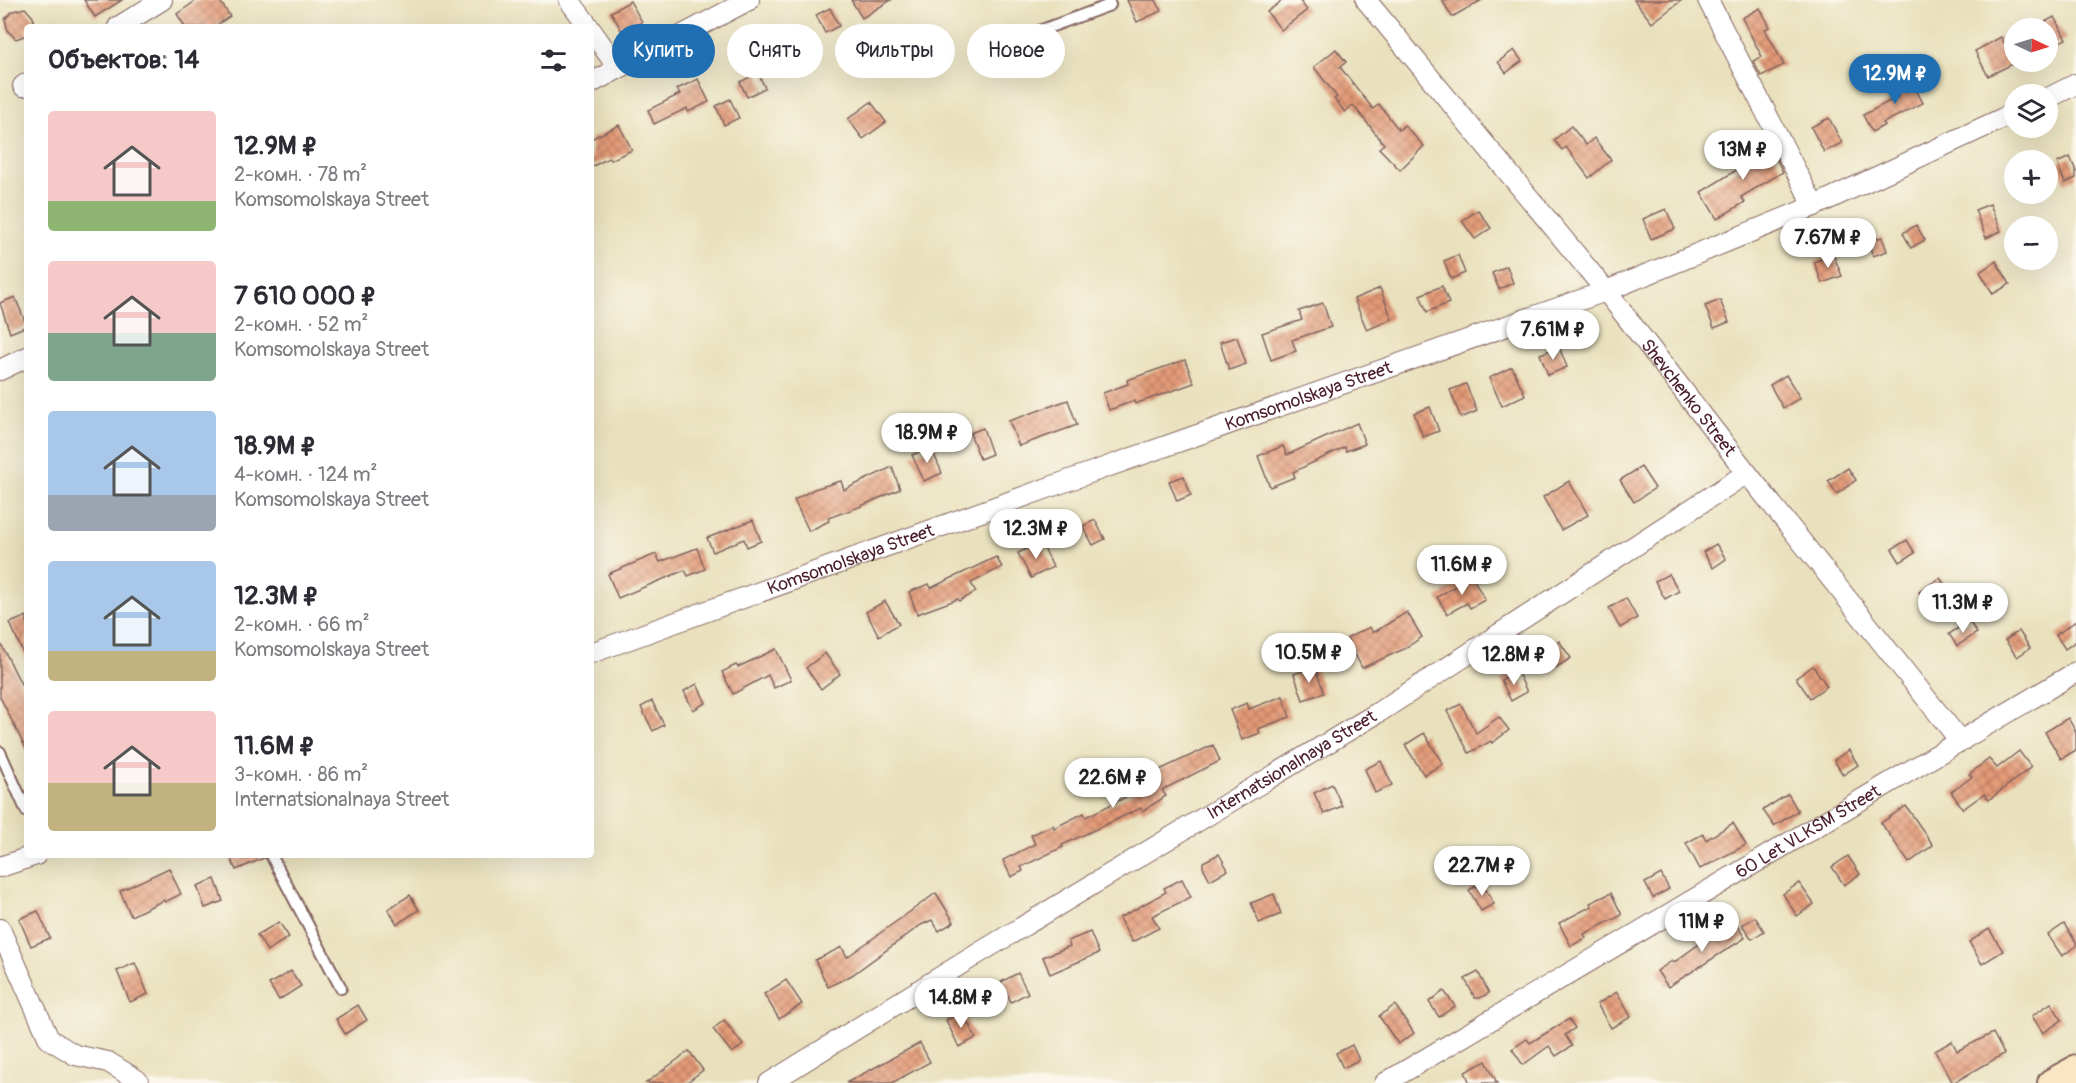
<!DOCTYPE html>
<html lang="ru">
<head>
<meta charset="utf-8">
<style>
  :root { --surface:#fff; --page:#f2f2f3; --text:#2b2b33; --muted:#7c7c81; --accent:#1f6fb2 }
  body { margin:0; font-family:Pangolin,sans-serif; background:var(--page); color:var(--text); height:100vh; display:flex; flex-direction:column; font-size:22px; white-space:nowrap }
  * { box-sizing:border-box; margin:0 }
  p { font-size:20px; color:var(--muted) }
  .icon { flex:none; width:33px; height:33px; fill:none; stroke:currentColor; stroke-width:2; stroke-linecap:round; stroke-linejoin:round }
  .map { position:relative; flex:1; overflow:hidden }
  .side { position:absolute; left:24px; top:24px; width:570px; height:834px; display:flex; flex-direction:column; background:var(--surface); border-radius:6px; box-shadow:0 6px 24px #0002 }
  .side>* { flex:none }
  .top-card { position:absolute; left:612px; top:24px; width:570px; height:54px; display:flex; gap:12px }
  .needle { width:39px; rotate:94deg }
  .fabs { position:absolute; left:2004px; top:18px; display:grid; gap:12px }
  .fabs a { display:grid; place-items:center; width:54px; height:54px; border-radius:50%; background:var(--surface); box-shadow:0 6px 24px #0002; font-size:30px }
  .price { position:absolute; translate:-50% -51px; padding:0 14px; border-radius:21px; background:#fff; color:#222; font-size:20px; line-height:39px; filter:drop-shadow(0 2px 3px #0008) }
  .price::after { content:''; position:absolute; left:50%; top:36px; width:18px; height:14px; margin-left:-9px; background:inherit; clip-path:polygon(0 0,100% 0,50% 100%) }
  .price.on { background:var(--accent); color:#fff }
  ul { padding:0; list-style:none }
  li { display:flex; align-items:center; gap:18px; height:150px; padding:0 24px }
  li span { display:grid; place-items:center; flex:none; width:168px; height:120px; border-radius:6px; color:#555 }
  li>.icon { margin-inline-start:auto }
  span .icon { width:72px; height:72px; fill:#fffc; stroke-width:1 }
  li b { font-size:26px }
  h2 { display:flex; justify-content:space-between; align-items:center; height:72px; padding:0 24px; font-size:26px }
  .pill { padding:0 21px; border-radius:27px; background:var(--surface); box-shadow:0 6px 24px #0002; font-size:21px; line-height:54px }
  .pill.on { background:var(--accent); color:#fff }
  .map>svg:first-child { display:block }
  .building { fill:url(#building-cross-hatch) }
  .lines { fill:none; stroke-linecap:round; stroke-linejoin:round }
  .lane-casing { stroke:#82635e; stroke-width:14 }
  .street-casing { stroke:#82635e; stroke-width:22 }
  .secondary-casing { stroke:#82635e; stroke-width:32 }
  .lane { stroke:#fff; stroke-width:10 }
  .street { stroke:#fff; stroke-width:20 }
  .secondary { stroke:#fbe6c4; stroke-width:28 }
  .labels { text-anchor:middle; stroke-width:5; stroke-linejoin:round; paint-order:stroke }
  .street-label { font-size:18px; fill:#4a1f2b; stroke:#fbf7ec }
</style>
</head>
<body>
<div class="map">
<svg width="2076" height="1083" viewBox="0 0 2076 1083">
  <defs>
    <pattern id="building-cross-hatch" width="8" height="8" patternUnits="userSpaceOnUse" patternTransform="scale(1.5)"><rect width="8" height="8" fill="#e49b78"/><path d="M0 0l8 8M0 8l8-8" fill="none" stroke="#bb7e63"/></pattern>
  </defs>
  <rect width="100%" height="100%" fill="#fbf7ec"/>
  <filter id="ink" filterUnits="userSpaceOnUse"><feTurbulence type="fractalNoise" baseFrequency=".0167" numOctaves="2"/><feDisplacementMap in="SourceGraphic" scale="12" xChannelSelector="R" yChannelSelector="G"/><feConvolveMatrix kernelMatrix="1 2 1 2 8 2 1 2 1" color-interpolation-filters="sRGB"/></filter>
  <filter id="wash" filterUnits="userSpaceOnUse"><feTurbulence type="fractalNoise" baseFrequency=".008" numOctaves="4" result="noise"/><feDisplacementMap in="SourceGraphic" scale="24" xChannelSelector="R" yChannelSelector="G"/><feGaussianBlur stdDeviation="1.35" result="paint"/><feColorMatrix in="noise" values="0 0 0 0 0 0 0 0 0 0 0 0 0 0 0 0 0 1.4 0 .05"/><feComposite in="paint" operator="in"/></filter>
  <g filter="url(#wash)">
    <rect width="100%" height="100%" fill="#e9e1bd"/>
    <g id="blocks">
      <g class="building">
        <polygon points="84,0 122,0 95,17"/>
        <polygon points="197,0 219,0 230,16 214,27 185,27 177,14"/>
        <polygon points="851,0 891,0 862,18"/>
        <polygon points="1127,0 1156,0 1161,11 1137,22"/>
        <polygon points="1283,0 1299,0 1307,10 1281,30 1267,12"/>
        <polygon points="1442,0 1482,0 1452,17"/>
        <polygon points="1634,0 1682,0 1652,23"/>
        <polygon points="630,1 642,22 623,33 611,12"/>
        <polygon points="25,8 33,17 35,27 27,27 27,35 16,39 8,31 5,19 13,11"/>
        <polygon points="830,8 839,26 825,33 816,15"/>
        <polygon points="1760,8 1770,27 1765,29 1784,65 1761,76 1753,61 1762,57 1742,18"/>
        <polygon points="2054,17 2066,39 2054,45 2048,28 2045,28 2043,23"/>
        <polygon points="790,33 805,63 780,75 766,45"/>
        <polygon points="2001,37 2015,63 1988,76 1975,51"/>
        <polygon points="1336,49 1346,62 1340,67 1373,109 1379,104 1399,130 1404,125 1424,146 1400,170 1379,148 1384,144 1353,105 1345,112 1334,99 1337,97 1314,67"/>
        <polygon points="1514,50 1522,61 1506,73 1498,62"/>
        <polygon points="758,73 765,88 747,97 740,82"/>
        <polygon points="1909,76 1923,103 1883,123 1885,125 1872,132 1863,115 1898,97 1892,85"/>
        <polygon points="698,79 709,102 688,112 687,108 654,124 648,110 680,94 677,89"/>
        <polygon points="730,99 739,118 724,125 716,106"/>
        <polygon points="871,102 886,122 863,139 848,119"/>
        <polygon points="1829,118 1842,143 1824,152 1811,127"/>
        <polygon points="619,125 632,150 611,160 609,158 591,167 591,139"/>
        <polygon points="1571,126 1586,145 1594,138 1611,160 1589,178 1566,147 1562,150 1554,140"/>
        <polygon points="1767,141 1783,172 1741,197 1745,202 1717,219 1701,192 1748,163 1743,156"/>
        <polygon points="2070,157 2076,171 2076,178 2065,183 2057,163"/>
        <polygon points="1990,204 2001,231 1986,238 1975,210"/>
        <polygon points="1666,209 1675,229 1651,239 1643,219"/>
        <polygon points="1478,210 1491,228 1475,239 1462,221"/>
        <polygon points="1916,225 1925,240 1911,248 1903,233"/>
        <polygon points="1882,237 1887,251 1873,256 1868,242"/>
        <polygon points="1833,254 1842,276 1822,283 1814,262"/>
        <polygon points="1458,255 1465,273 1451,279 1444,261"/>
        <polygon points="1996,261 2010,284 1993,294 1980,272"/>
        <polygon points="1507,266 1513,283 1499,289 1492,273"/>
        <polygon points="1442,286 1449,303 1427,312 1420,295"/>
        <polygon points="1380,288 1392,319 1367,330 1354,299"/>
        <polygon points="15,297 27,326 10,333 0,303"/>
        <polygon points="1720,300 1729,322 1714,328 1705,306"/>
        <polygon points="1323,303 1331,327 1292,340 1296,351 1271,360 1262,333 1302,320 1299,311"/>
        <polygon points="1237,337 1246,364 1229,370 1220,342"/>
        <polygon points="1559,347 1567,367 1548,375 1540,354"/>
        <polygon points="1185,360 1194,383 1135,404 1134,401 1109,410 1103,393 1128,384 1127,380"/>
        <polygon points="1512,367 1525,395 1502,406 1489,378"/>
        <polygon points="1786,375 1800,398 1783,408 1770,385"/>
        <polygon points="1466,384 1477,411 1461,418 1450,390"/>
        <polygon points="1068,400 1077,425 1019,446 1009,421"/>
        <polygon points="1430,407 1439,431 1423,437 1414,413"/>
        <polygon points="1357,423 1365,444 1346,451 1345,447 1293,472 1295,477 1270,487 1258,456 1283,446 1287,455"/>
        <polygon points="983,428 992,454 980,459 970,433"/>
        <polygon points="931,447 942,473 924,481 912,455"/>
        <polygon points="892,467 900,489 859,507 828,518 829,521 809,531 794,500 814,489 841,481 844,490"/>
        <polygon points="1641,467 1655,488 1634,502 1620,480"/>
        <polygon points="1848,468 1856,480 1837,494 1828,481"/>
        <polygon points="1184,476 1191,495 1177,501 1169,481"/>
        <polygon points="1569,481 1588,515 1561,530 1543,497"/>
        <polygon points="753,520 761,541 747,547 744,539 713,552 707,538"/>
        <polygon points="1095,520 1105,539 1093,545 1083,526"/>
        <polygon points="1907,540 1915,553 1900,562 1892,549"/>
        <polygon points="1041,542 1053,567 1031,578 1018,553"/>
        <polygon points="1716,544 1726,559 1713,568 1703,552"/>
        <polygon points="697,548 705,569 688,576 685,570 618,598 608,574 656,554 660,562"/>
        <polygon points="996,557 1002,567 971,583 976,592 959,601 958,599 917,614 909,592 929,584 931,588"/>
        <polygon points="1669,574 1679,591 1665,599 1655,581"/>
        <polygon points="1472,576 1485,600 1470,608 1467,603 1447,614 1437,597"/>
        <polygon points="1940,578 1947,588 1926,603 1919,592"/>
        <polygon points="1626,598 1637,618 1620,628 1609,608"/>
        <polygon points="885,601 899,624 879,636 866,612"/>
        <polygon points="1407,612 1422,637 1404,649 1362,668 1347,638 1370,627 1373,633"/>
        <polygon points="27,616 27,662 10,623"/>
        <polygon points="1969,621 1977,633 1957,646 1949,634"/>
        <polygon points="2076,621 2076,641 2065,649 2056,635"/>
        <polygon points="2019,631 2030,648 2017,657 2005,640"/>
        <polygon points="1559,641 1571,658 1551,671 1539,654"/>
        <polygon points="0,642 27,696 27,751 0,697"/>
        <polygon points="776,649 791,680 774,688 768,675 733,694 722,672 736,665 738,667"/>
        <polygon points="825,653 840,674 821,689 806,668"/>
        <polygon points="1813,666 1827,686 1810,698 1796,678"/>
        <polygon points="1315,667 1324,693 1303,700 1294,674"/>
        <polygon points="1517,671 1527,692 1511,701 1501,680"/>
        <polygon points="697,684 706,703 693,710 684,691"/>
        <polygon points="1283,696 1290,717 1258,729 1260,733 1242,740 1230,710 1247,703 1249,709"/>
        <polygon points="652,701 664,725 653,731 641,707"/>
        <polygon points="1461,704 1476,733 1499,717 1509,730 1492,743 1491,741 1469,753 1447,711"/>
        <polygon points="2068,718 2076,732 2076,750 2061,759 2045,732"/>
        <polygon points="1424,733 1443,764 1424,775 1405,745"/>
        <polygon points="1213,745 1220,761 1162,790 1166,796 1143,811 1141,808 1062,845 1063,847 1021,867 1023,871 1011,877 1003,860 1035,844 1031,835 1053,825 1054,828 1084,813 1086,817 1132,794 1127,786 1150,772 1151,774"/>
        <polygon points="1849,750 1858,765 1843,775 1834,760"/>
        <polygon points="2019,751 2031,767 1989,800 1984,794 1963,809 1951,792 1972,777 1969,774 1989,759 1997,768"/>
        <polygon points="1381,761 1392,785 1375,793 1365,769"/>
        <polygon points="1332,784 1342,806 1324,814 1314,793"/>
        <polygon points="1788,794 1798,811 1774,826 1763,810"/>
        <polygon points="1906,806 1933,845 1909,863 1881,823"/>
        <polygon points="1733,823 1746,845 1700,869 1686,843 1703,834 1706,840"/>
        <polygon points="1219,854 1228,870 1210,880 1203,867 1203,862"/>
        <polygon points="229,855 264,855 264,858 236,870"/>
        <polygon points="1848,856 1860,874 1844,885 1832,867"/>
        <polygon points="169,868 181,894 165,902 164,900 131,916 120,891"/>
        <polygon points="1661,874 1669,889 1653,898 1645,883"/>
        <polygon points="215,879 223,901 205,908 197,886"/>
        <polygon points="1182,879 1191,897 1152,916 1159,928 1132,942 1119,918 1166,892 1164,888"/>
        <polygon points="1482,883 1494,904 1481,911 1469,890"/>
        <polygon points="1799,883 1814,904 1797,916 1783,894"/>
        <polygon points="936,893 954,922 939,931 932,920 921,925 852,975 828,987 815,960 842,947 847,957"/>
        <polygon points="1611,893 1622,915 1584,934 1586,938 1571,946 1559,923 1592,906 1590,903"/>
        <polygon points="1274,894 1281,914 1259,923 1251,903"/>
        <polygon points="410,895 419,910 397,924 388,909"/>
        <polygon points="38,911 50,938 31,946 19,919"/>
        <polygon points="1755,917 1764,931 1752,939 1742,925"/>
        <polygon points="1733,919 1745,938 1668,987 1657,971 1672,961 1673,963"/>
        <polygon points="279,922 289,937 267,951 257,935"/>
        <polygon points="2064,924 2076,942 2076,946 2062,956 2048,935"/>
        <polygon points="1989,929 2003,951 1982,964 1969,942"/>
        <polygon points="1090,932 1099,953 1050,974 1043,957 1070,946 1068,941"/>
        <polygon points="135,963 148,994 130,1002 117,971"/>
        <polygon points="291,971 301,986 279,1000 269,984"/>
        <polygon points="1478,972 1489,993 1480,998 1475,998 1465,979"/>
        <polygon points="1018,973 1028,993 1011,1002 1001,982"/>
        <polygon points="786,980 802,1004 779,1019 764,994"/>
        <polygon points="1444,991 1455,1006 1439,1017 1429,1002"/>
        <polygon points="1617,992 1631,1017 1611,1028 1597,1004"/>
        <polygon points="2051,1003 2062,1020 2043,1033 2032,1016"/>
        <polygon points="358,1005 367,1020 345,1034 336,1019"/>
        <polygon points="1395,1005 1414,1033 1398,1044 1379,1016"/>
        <polygon points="962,1012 976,1038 959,1047 946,1020"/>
        <polygon points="1569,1019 1575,1028 1565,1035 1572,1046 1556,1056 1549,1046 1523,1065 1512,1049 1527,1039 1530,1043"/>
        <polygon points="724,1020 743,1045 732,1053 713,1029"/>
        <polygon points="1993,1033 2004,1054 1953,1083 1935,1051 1952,1041 1957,1051"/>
        <polygon points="920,1043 930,1062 892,1083 846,1083"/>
        <polygon points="1352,1045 1359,1060 1343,1068 1336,1053"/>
        <polygon points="689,1051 703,1070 686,1083 646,1083"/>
        <polygon points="1486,1061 1497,1083 1470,1083 1465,1072"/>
      </g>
    </g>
  </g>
  <g filter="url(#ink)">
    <use href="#blocks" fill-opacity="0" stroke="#82635e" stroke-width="1.5"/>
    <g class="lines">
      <g class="lane-casing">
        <g id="lane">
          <polyline points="1017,39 1110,5 1108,0"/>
          <polyline points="0,752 27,812"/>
          <polyline points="271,855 341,988"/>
        </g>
      </g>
      <g class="street-casing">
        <g id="street">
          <polyline points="569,0 589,27"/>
          <path id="s1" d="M1366,0L1606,291L1747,473L1961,742"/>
          <polyline points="1708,0 1814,206"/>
          <polyline points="118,27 162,0"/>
          <polyline points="591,30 618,68"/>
          <polyline points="591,83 749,0"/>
          <polyline points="23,86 27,83"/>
          <polyline points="2048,98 2076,84"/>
          <polyline points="0,370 27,357"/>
          <path id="s2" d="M591,653L1064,482L1606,291L1814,206L2014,113"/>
          <polyline points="0,867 36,855"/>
          <polyline points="0,929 49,1039 75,1055 108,1062 137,1080 139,1083"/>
          <path id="s3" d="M769,1083L974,956L1379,712L1747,473"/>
          <path id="s4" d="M1385,1083L2076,672"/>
        </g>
      </g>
      <g class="secondary-casing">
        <polyline id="secondary" points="2052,1083 2076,1070"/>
      </g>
      <use href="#lane" class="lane"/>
      <use href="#street" class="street"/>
      <use href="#secondary" class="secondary"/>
    </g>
  </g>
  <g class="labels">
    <g class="street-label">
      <text dy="6" stroke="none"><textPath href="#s2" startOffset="762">Komsomolskaya Street</textPath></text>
      <text dy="6" stroke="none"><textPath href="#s1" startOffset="512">Shevchenko Street</textPath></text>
      <text dy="6" stroke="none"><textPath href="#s2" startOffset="276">Komsomolskaya Street</textPath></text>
      <text dy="6" stroke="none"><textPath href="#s3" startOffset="612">Internatsionalnaya Street</textPath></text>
      <text dy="6" stroke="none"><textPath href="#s4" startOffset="492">60 Let VLKSM Street</textPath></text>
    </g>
  </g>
</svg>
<div class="fabs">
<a><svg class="needle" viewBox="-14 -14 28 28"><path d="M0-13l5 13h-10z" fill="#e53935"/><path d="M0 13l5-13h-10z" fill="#7c7c81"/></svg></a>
<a><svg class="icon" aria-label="layers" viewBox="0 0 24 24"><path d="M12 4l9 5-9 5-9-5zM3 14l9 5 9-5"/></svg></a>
<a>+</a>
<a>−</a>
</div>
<b class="price on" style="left:1895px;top:105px">12.9M ₽</b>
<b class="price" style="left:1743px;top:181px">13M ₽</b>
<b class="price" style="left:1828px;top:269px">7.67M ₽</b>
<b class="price" style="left:1553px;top:361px">7.61M ₽</b>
<b class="price" style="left:927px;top:464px">18.9M ₽</b>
<b class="price" style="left:1036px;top:560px">12.3M ₽</b>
<b class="price" style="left:1462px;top:596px">11.6M ₽</b>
<b class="price" style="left:1963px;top:634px">11.3M ₽</b>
<b class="price" style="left:1309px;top:684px">10.5M ₽</b>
<b class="price" style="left:1514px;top:686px">12.8M ₽</b>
<b class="price" style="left:1113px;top:809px">22.6M ₽</b>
<b class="price" style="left:1482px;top:897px">22.7M ₽</b>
<b class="price" style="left:1702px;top:953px">11M ₽</b>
<b class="price" style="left:961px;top:1029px">14.8M ₽</b>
<div class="top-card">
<a class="pill on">Купить</a>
<a class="pill">Снять</a>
<a class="pill">Фильтры</a>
<a class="pill">Новое</a>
</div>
<section class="side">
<h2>Объектов: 14<svg class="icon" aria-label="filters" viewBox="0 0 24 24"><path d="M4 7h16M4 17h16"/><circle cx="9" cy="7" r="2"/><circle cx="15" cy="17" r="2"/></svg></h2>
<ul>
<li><span style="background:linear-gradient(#f6c9c9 75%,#8fb573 0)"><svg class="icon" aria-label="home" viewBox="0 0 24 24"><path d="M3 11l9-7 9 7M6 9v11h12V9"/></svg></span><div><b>12.9M ₽</b><p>2-комн. · 78 m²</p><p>Komsomolskaya Street</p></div></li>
<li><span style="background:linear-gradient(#f6c9c9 60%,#7fa58c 0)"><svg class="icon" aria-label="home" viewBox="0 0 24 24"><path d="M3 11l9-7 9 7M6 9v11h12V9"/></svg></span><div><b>7 610 000 ₽</b><p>2-комн. · 52 m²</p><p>Komsomolskaya Street</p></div></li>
<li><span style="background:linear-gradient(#a9c7e8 70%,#9aa5b1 0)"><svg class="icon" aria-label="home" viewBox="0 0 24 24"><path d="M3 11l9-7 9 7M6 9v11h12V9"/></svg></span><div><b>18.9M ₽</b><p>4-комн. · 124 m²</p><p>Komsomolskaya Street</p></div></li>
<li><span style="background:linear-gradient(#a9c7e8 75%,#c2b280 0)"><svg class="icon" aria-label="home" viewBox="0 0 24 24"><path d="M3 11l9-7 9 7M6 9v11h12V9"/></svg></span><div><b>12.3M ₽</b><p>2-комн. · 66 m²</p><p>Komsomolskaya Street</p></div></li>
<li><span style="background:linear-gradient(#f6c9c9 60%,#c2b280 0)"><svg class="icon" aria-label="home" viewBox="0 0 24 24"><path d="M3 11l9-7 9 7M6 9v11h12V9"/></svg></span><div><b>11.6M ₽</b><p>3-комн. · 86 m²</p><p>Internatsionalnaya Street</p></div></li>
</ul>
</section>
</div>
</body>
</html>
